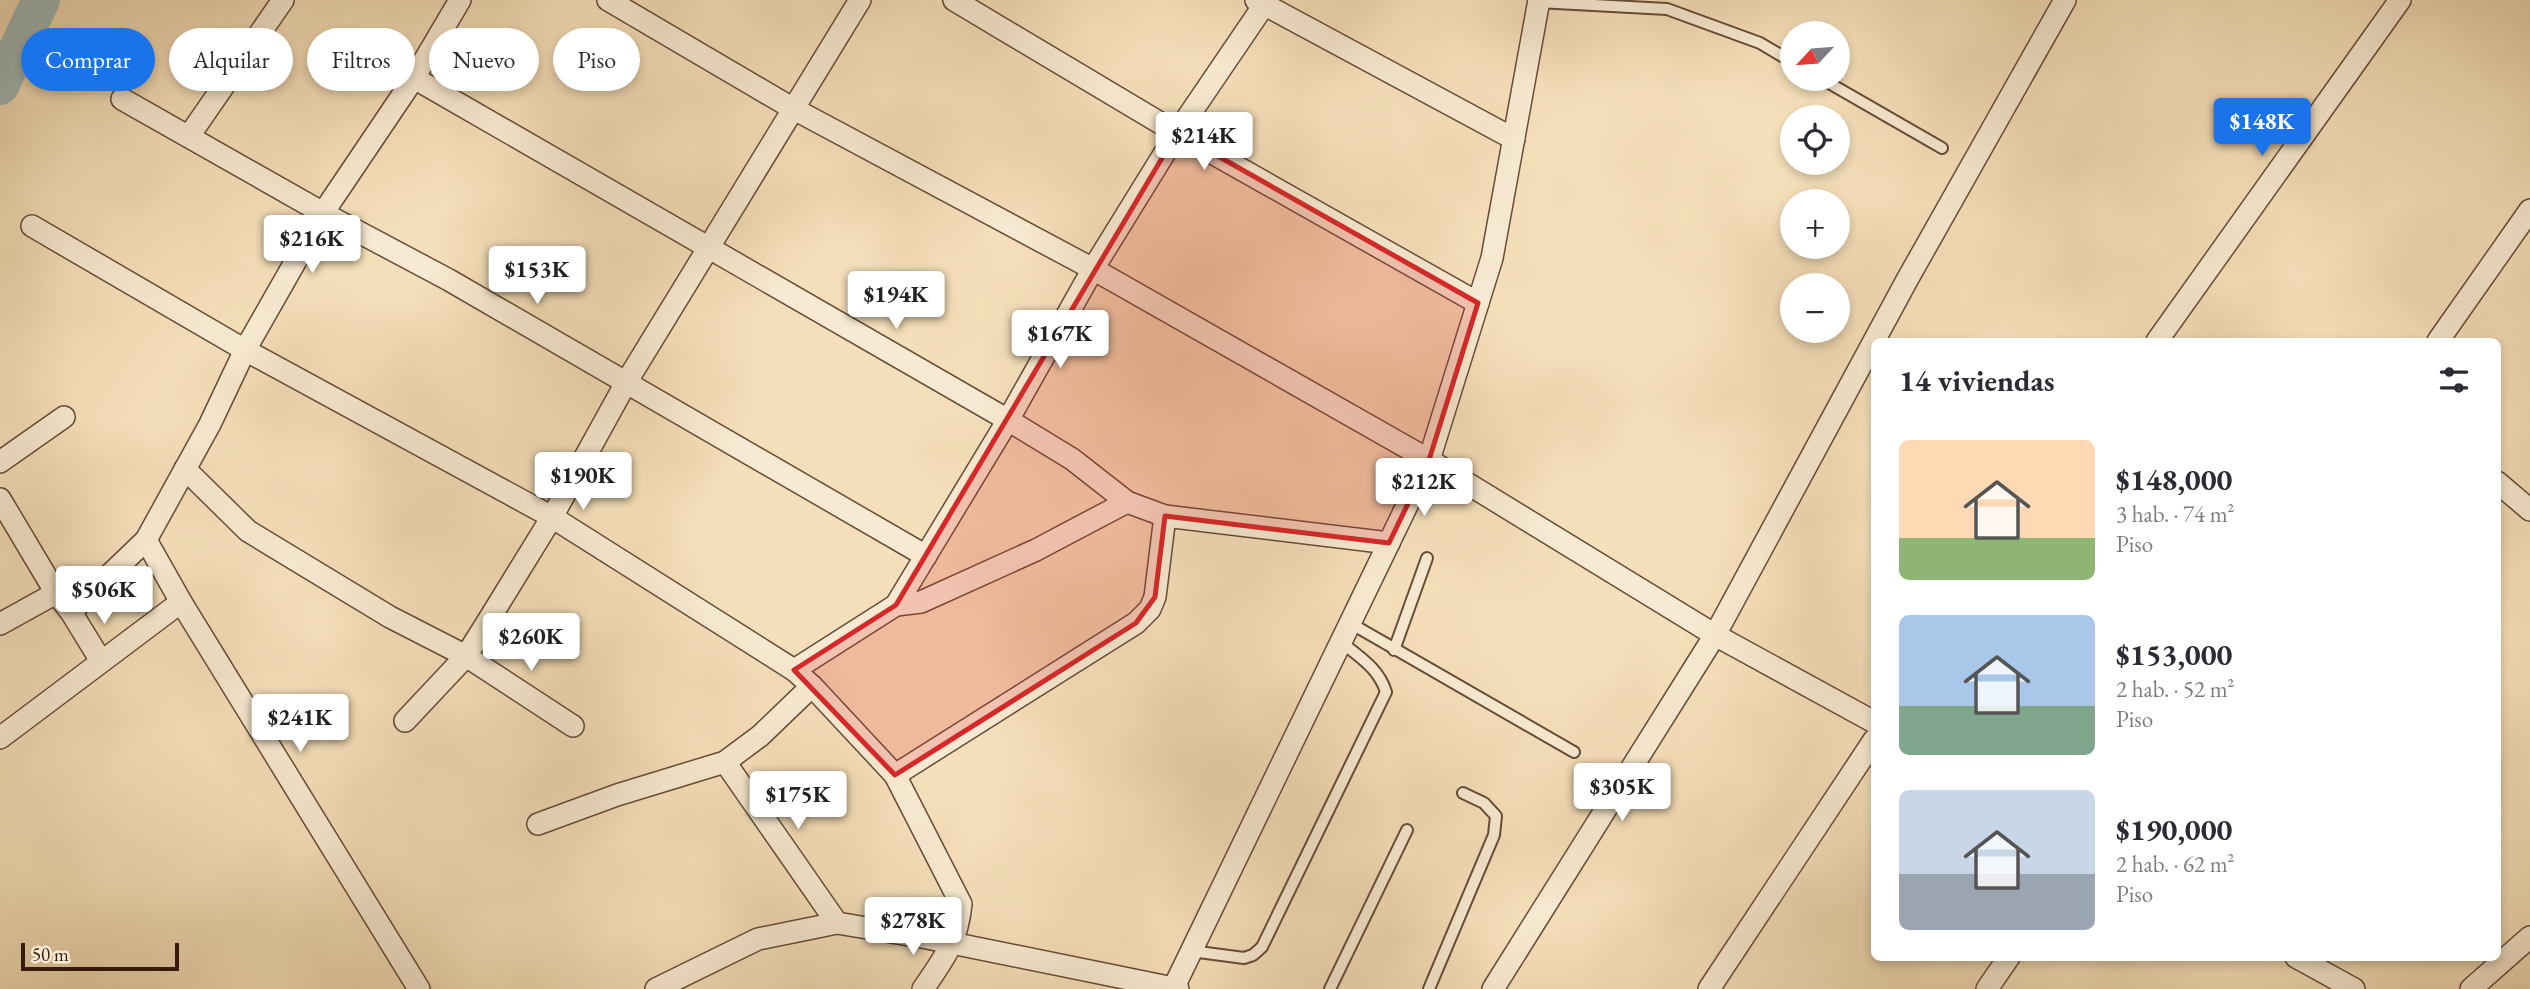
<!DOCTYPE html>
<html lang="es">
<head>
<meta charset="utf-8">
<style>
  :root { --surface:#fff; --page:#f7f7f7; --text:#2b2b33; --muted:#7c7c81; --accent:#1a73e8 }
  body { margin:0; font-family:"EB Garamond",serif; background:var(--page); color:var(--text); height:100vh; display:flex; flex-direction:column; font-size:26px; white-space:nowrap }
  * { box-sizing:border-box; margin:0 }
  p { font-size:23px; color:var(--muted) }
  .icon { flex:none; width:38px; height:38px; fill:none; stroke:currentColor; stroke-width:2; stroke-linecap:round; stroke-linejoin:round }
  .map { position:relative; flex:1; overflow:hidden }
  .panel { position:absolute; left:1871px; top:338px; width:630px; height:623px; display:flex; flex-direction:column; background:var(--surface); border-radius:10px; box-shadow:0 4px 10px #0003 }
  .panel>* { flex:none }
  .hud { position:absolute; left:21px; top:28px; width:665px; height:63px; display:flex; gap:14px }
  .needle { width:46px; rotate:244deg }
  .fabs { position:absolute; left:1780px; top:21px; display:grid; gap:14px }
  .fabs a { display:grid; place-items:center; width:70px; height:70px; border-radius:50%; background:var(--surface); box-shadow:0 4px 10px #0003; font-size:35px }
  .scale { position:absolute; left:21px; bottom:18px; width:158px; box-sizing:border-box; padding-left:7px; border:4px solid #371a0a; border-top:0; font-size:19px; line-height:24px; white-space:nowrap; color:#371a0a; -webkit-text-stroke:5px #f8ead2; paint-order:stroke }
  .price { position:absolute; translate:-50% -60px; padding:0 16px; border-radius:7px; background:#fff; color:#222; font-size:23px; line-height:46px; filter:drop-shadow(0 2px 4px #0008) }
  .price::after { content:''; position:absolute; left:50%; top:42px; width:21px; height:16px; margin-left:-10px; background:inherit; clip-path:polygon(0 0,100% 0,50% 100%) }
  .price.current { background:var(--accent); color:#fff }
  ul { padding:0; list-style:none }
  li { display:flex; align-items:center; gap:21px; height:175px; padding:0 28px }
  li span { display:grid; place-items:center; flex:none; width:196px; height:140px; border-radius:10px; color:#555 }
  li>.icon { margin-inline-start:auto }
  span .icon { width:84px; height:84px; fill:#fffc; stroke-width:1 }
  li b { font-size:30px }
  h2 { display:flex; justify-content:space-between; align-items:center; height:84px; padding:0 28px; font-size:30px }
  .pill { padding:0 24px; border-radius:32px; background:var(--surface); box-shadow:0 4px 10px #0003; font-size:24px; line-height:63px }
  .pill.current { background:var(--accent); color:#fff }
  .map>svg:first-child { display:block }
  .lines { fill:none; stroke-linecap:round; stroke-linejoin:round }
  .river { stroke:#a0baba; stroke-width:38 }
  .lane-casing { stroke:#664b36; stroke-width:14 }
  .street-casing { stroke:#664b36; stroke-width:24 }
  .lane { stroke:#f8ead2; stroke-width:10 }
  .street { stroke:#f8ead2; stroke-width:21 }
  .marked { fill:#d62828; fill-opacity:0.2; stroke:#d62828; stroke-width:5; stroke-linejoin:round }
</style>
</head>
<body>
<div class="map">
<svg width="2530" height="989" viewBox="0 0 2530 989">
  <rect width="100%" height="100%" fill="#f5dfba"/>
  <filter id="stains"><feTurbulence type="fractalNoise" baseFrequency=".00286" numOctaves="4"/><feColorMatrix values="0 0 0 0 .2 0 0 0 0 .09 0 0 0 0 .02 0 0 0 .5 -.17"/></filter>
  <radialGradient id="worn" r=".72"><stop offset=".6" stop-color="#630" stop-opacity="0"/><stop offset="1" stop-color="#630" stop-opacity=".3"/></radialGradient>
  <g class="lines">
    <polyline class="river" points="0,86 41,0"/>
    <g class="lane-casing">
      <g id="lane">
        <polyline points="1538,2 1667,9 1760,43 1792,62"/>
        <polyline points="1822,79 1942,148"/>
        <polyline points="1350,623 1574,752"/>
        <polyline points="1394,650 1427,558"/>
        <path d="M1191,951L1244,958L1253,955L1262,947L1386,692C1379,669 1360,657 1341,642"/>
        <polyline points="1330,989 1407,830"/>
        <polyline points="1429,989 1494,835 1496,816 1484,803 1463,793"/>
      </g>
    </g>
    <g class="street-casing">
      <g id="street">
        <polyline points="608,0 792,108 1093,269 1429,460 1715,635 1874,722"/>
        <polyline points="954,0 1177,133 1478,303"/>
        <polyline points="1256,0 1514,139"/>
        <polyline points="414,78 1008,420 1072,459 1127,502 1165,516 1389,543"/>
        <polyline points="122,99 323,213 449,280 926,556"/>
        <polyline points="189,136 283,0"/>
        <path d="M32,226L245,350L552,517L794,670L812,686L895,775L961,904C957,943 944,958 923,989"/>
        <polyline points="2157,341 2400,0"/>
        <polyline points="2438,341 2530,210"/>
        <polyline points="0,462 64,417"/>
        <polyline points="185,469 248,531 390,617 466,656 573,726"/>
        <polyline points="2497,482 2530,510"/>
        <polyline points="0,499 56,593"/>
        <polyline points="146,540 181,602 419,989"/>
        <polyline points="896,605 921,602 1036,550 1127,502"/>
        <polyline points="71,612 101,661"/>
        <polyline points="0,624 56,593 71,612 146,540 210,424 245,350 323,213 414,78 460,0"/>
        <polyline points="794,670 896,605 1008,420 1093,269 1177,133 1264,5"/>
        <polyline points="405,721 466,656 488,621 552,517 627,381 860,0"/>
        <polyline points="0,738 181,602"/>
        <polyline points="725,762 837,923"/>
        <polyline points="895,775 1136,623 1150,609 1155,597 1165,516"/>
        <polyline points="538,824 617,795 725,762 760,736 812,686"/>
        <polyline points="2296,957 2354,989"/>
        <polyline points="656,989 758,939 837,923 927,938 1178,989"/>
        <polyline points="1173,989 1429,460 1492,258 1539,0"/>
        <polyline points="1493,989 1715,635 1907,280 2065,0"/>
        <polyline points="1709,989 1874,740"/>
        <polyline points="1987,989 2009,957"/>
        <polyline points="2471,989 2530,937"/>
      </g>
    </g>
    <use href="#lane" class="lane"/>
    <use href="#street" class="street"/>
  </g>
  <path class="marked" d="M1177,133L1478,303L1429,460L1389,543L1165,516L1155,597L1136,623L895,775L794,670L896,605Z"/>
  <rect width="100%" height="100%" filter="url(#stains)"/>
  <rect width="100%" height="100%" fill="url(#worn)"/>
</svg>
<div class="fabs">
<a><svg class="needle" viewBox="-14 -14 28 28"><path d="M0-13l5 13h-10z" fill="#e53935"/><path d="M0 13l5-13h-10z" fill="#7c7c81"/></svg></a>
<a><svg class="icon" aria-label="locate" viewBox="0 0 24 24"><circle cx="12" cy="12" r="6"/><path d="M12 2v4M12 18v4M2 12h4M18 12h4"/></svg></a>
<a>+</a>
<a>−</a>
</div>
<div class="scale">50 m</div>
<b class="price current" style="left:2262px;top:158px">$148K</b>
<b class="price" style="left:1204px;top:172px">$214K</b>
<b class="price" style="left:312px;top:275px">$216K</b>
<b class="price" style="left:537px;top:306px">$153K</b>
<b class="price" style="left:896px;top:331px">$194K</b>
<b class="price" style="left:1060px;top:370px">$167K</b>
<b class="price" style="left:583px;top:512px">$190K</b>
<b class="price" style="left:1424px;top:518px">$212K</b>
<b class="price" style="left:104px;top:626px">$506K</b>
<b class="price" style="left:531px;top:673px">$260K</b>
<b class="price" style="left:300px;top:754px">$241K</b>
<b class="price" style="left:1622px;top:823px">$305K</b>
<b class="price" style="left:798px;top:831px">$175K</b>
<b class="price" style="left:913px;top:957px">$278K</b>
<div class="hud">
<a class="pill current">Comprar</a>
<a class="pill">Alquilar</a>
<a class="pill">Filtros</a>
<a class="pill">Nuevo</a>
<a class="pill">Piso</a>
</div>
<section class="panel">
<h2>14 viviendas<svg class="icon" aria-label="filters" viewBox="0 0 24 24"><path d="M4 7h16M4 17h16"/><circle cx="9" cy="7" r="2"/><circle cx="15" cy="17" r="2"/></svg></h2>
<ul>
<li><span style="background:linear-gradient(#ffd9b3 70%,#8fb573 0)"><svg class="icon" aria-label="home" viewBox="0 0 24 24"><path d="M3 11l9-7 9 7M6 9v11h12V9"/></svg></span><div><b>$148,000</b><p>3 hab. · 74 m²</p><p>Piso</p></div></li>
<li><span style="background:linear-gradient(#a9c7e8 65%,#7fa58c 0)"><svg class="icon" aria-label="home" viewBox="0 0 24 24"><path d="M3 11l9-7 9 7M6 9v11h12V9"/></svg></span><div><b>$153,000</b><p>2 hab. · 52 m²</p><p>Piso</p></div></li>
<li><span style="background:linear-gradient(#c9d6e8 60%,#9aa5b1 0)"><svg class="icon" aria-label="home" viewBox="0 0 24 24"><path d="M3 11l9-7 9 7M6 9v11h12V9"/></svg></span><div><b>$190,000</b><p>2 hab. · 62 m²</p><p>Piso</p></div></li>
</ul>
</section>
</div>
</body>
</html>
